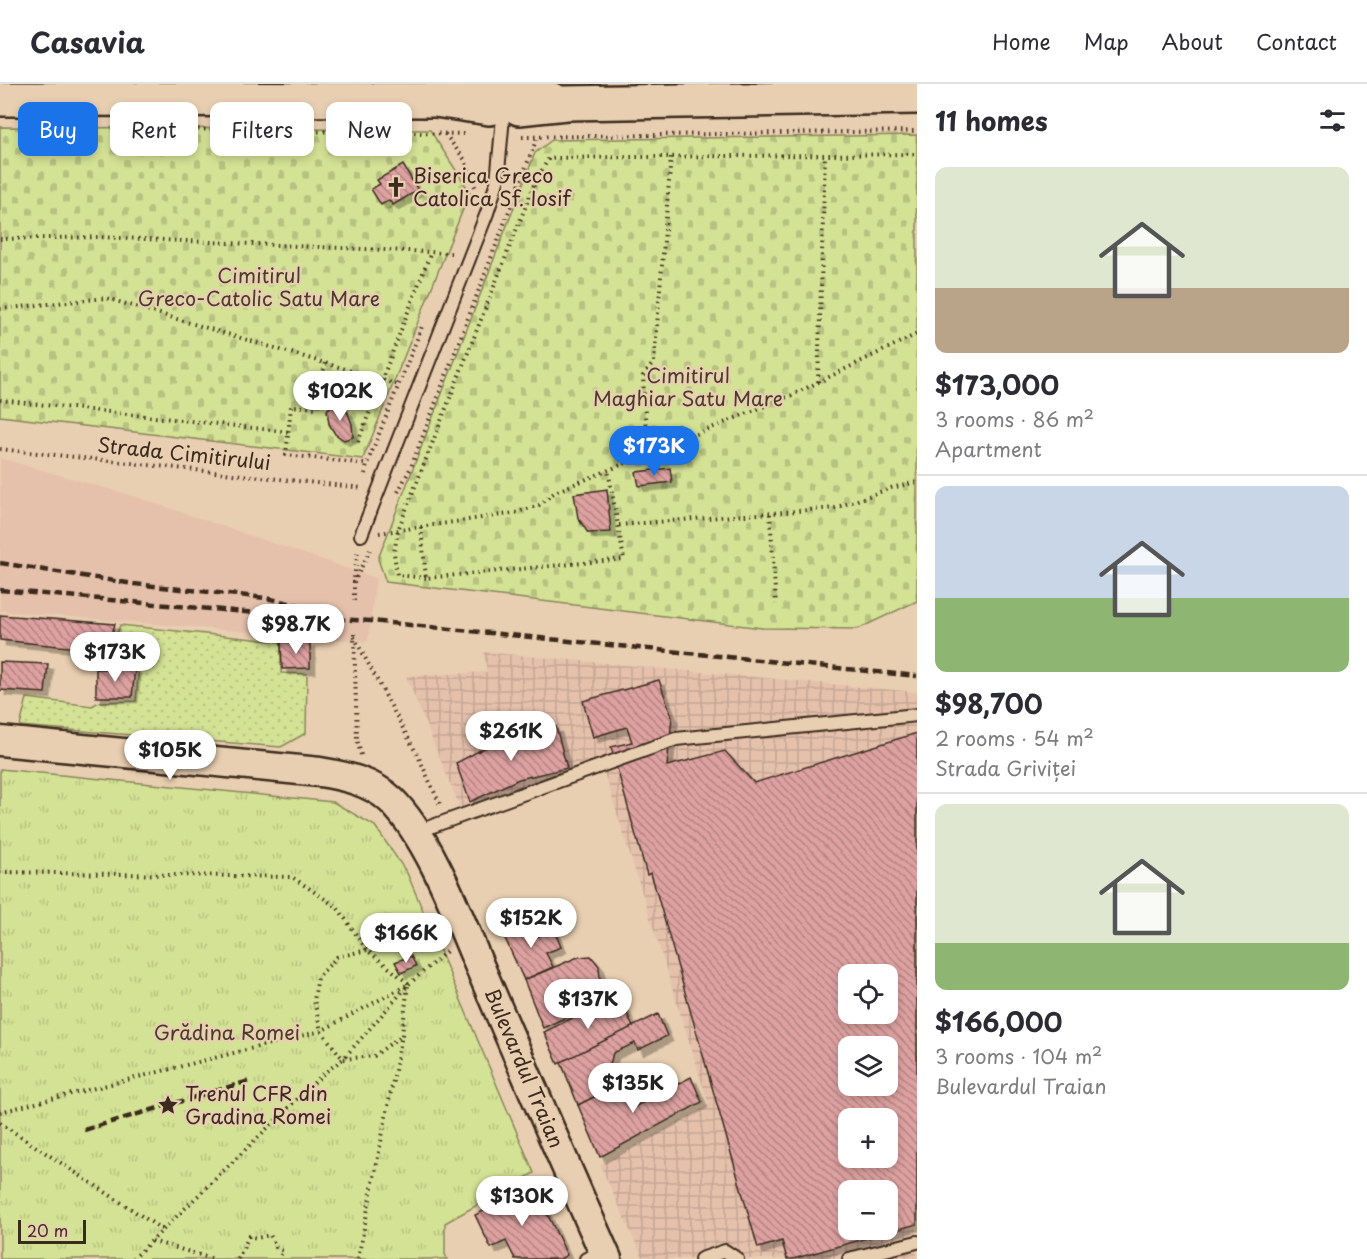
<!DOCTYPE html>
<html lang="en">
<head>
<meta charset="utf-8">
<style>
  :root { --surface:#fff; --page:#f2f2f3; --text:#2b2b33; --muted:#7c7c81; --line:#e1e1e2; --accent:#1a73e8 }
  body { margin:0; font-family:"Playpen Sans",sans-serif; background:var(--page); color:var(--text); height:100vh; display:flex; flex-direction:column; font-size:22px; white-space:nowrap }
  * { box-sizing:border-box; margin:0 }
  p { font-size:20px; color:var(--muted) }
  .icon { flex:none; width:33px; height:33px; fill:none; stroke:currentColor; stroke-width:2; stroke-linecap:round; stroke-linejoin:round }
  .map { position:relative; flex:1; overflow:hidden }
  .drawer { display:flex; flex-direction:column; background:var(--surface); width:450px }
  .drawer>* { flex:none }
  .guide { position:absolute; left:18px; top:18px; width:570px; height:54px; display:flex; gap:12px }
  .tools { position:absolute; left:838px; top:880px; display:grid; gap:12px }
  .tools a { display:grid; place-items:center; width:60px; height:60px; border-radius:12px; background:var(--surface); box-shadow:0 3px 9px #0003; font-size:30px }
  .scale { position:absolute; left:18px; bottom:15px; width:68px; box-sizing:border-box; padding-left:6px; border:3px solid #3b2a1e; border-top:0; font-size:16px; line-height:21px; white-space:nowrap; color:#3b2a1e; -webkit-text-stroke:4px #e9cfb1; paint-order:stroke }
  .price { position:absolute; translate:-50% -51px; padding:0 14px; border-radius:21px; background:#fff; color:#222; font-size:20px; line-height:39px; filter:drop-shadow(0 2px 3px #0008) }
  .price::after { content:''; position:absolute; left:50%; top:36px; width:18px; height:14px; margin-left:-9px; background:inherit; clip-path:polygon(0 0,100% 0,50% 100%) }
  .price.selected { background:var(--accent); color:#fff }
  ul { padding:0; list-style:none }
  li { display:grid; align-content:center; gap:12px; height:318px; padding:0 18px }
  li+li { border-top:2px solid var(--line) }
  li span { display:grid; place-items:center; height:186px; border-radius:12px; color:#555 }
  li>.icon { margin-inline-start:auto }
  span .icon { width:108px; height:108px; fill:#fffc; stroke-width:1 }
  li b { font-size:26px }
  h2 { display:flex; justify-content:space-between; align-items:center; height:72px; padding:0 18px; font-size:26px }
  .chip { padding:0 21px; border-radius:12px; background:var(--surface); box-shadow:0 3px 9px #0003; font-size:21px; line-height:54px }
  .chip.selected { background:var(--accent); color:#fff }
  header { display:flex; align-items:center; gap:36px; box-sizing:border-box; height:84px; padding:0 30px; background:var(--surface); border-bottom:2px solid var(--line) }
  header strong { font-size:28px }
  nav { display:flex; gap:33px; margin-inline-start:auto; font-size:21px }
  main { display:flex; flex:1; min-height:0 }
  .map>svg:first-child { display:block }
  .built { fill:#e5c1ac }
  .industrial { fill:url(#industrial-grid); fill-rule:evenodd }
  .grass { fill:url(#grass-dots); stroke:#88865a; stroke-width:1.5 }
  .cemetery { fill:url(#cemetery-stones); stroke:#88865a; stroke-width:1.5 }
  .park { fill:url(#park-tufts); stroke:#88865a; stroke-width:1.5 }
  .building { fill:url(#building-back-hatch); stroke:#3b2a1e; stroke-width:1.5; fill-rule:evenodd; filter:url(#shadow) }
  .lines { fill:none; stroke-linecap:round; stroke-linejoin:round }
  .service-casing { stroke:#3b2a1e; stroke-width:16 }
  .tertiary-casing { stroke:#3b2a1e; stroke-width:33 }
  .primary-casing { stroke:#3b2a1e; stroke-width:38 }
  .path { stroke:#3b2a1e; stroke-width:4; stroke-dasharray:1.5 4.5; stroke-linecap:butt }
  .service { stroke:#e9cfb1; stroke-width:12 }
  .tertiary { stroke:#e9cfb1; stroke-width:28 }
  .primary { stroke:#e9cfb1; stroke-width:33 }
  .rail { stroke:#3b2a1e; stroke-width:4.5; stroke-dasharray:9 4.5; stroke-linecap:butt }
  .labels { text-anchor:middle; stroke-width:4.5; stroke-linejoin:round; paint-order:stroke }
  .poi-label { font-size:20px; fill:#3b2a1e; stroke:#e9cfb1; text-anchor:start }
  .park-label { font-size:20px; fill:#4a3c2a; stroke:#e9cfb1 }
  .street-label { font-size:20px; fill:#3b2a1e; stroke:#e9cfb1 }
</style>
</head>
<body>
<header>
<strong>Casavia</strong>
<nav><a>Home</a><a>Map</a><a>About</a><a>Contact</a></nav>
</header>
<main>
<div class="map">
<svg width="917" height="1175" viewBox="0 0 917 1175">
  <defs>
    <pattern id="industrial-grid" width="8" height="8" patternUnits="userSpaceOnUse" patternTransform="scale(1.5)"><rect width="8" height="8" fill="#e5c1ac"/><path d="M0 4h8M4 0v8" fill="none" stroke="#c5a694"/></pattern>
    <pattern id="grass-dots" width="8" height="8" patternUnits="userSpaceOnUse" patternTransform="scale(1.5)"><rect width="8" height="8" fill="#d4e295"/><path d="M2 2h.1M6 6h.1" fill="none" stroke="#b7c280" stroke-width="1.8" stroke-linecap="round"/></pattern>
    <pattern id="cemetery-stones" width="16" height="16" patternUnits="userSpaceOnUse" patternTransform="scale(1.5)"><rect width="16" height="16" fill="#d4e295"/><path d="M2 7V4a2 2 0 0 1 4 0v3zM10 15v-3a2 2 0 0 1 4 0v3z" fill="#b7c280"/></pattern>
    <pattern id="park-tufts" width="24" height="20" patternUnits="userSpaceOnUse" patternTransform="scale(1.5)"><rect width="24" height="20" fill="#d4e295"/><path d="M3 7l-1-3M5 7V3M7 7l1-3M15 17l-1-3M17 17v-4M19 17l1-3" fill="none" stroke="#b7c280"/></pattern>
    <pattern id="building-back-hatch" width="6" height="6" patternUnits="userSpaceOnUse" patternTransform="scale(1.5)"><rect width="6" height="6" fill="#dca1a0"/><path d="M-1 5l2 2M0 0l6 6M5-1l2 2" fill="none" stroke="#b48382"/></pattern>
    <filter id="shadow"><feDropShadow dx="5.5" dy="5.5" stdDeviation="0" flood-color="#0004"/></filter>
  </defs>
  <rect width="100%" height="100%" fill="#e9cfb1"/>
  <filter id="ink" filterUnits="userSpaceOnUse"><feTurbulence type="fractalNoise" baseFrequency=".0167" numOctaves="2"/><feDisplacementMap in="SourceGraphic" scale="12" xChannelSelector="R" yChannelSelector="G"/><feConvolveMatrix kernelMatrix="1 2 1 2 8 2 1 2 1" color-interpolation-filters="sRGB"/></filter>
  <g filter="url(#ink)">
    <polygon class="built" points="0,374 140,414 376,494 368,558 0,527"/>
    <path class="industrial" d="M484,568L917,608V1175H643L600,1081L709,1021L603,685L465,736L406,592L487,588ZM849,891H888V930H849ZM849,963H888V1002H849ZM849,1035H888V1074H849ZM849,1107H888V1146H849Z"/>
    <polygon class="grass" points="120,541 281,558 281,589 307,590 306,649 281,663 20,642 27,614 92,622 99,618 136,617 139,580 108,577"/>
    <g class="cemetery">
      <polygon points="0,43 430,46 470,108 363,375 0,332"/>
      <polygon points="917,51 917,517 858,545 762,544 386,498 378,475 535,69 552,56"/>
    </g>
    <polygon class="park" points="0,685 333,718 375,742 407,789 534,1089 445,1139 445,1170 447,1175 0,1175"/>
    <g class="building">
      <polygon points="403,81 418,106 393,121 389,116 381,121 371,105 380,100 377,96"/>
      <polygon points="339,319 347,327 352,340 353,353 344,356 335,350 329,340 327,326 333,320"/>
      <polygon points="670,384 672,398 639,402 636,388"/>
      <polygon points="607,405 611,448 588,449 578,434 574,410"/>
      <polygon points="0,531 115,540 107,567 0,556"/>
      <polygon points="281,558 310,558 310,584 282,585"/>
      <polygon points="0,578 48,580 45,609 0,606"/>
      <polygon points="135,584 132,613 96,613 96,585"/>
      <path d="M659,596L672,633L667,682L725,667L754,699L917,649V1140L793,1175H787L782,1157L758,1164L651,789L647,791L611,663L632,658L627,643L593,653L583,617ZM849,891H888V930H849ZM849,963H888V1002H849ZM849,1035H888V1074H849ZM849,1107H888V1146H849Z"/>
      <polygon points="556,643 567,684 519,695 470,718 456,679 503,654"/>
      <polygon points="532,837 539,852 554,846 561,863 546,869 553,883 524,896 503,850"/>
      <polygon points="411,872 416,882 401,889 395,878"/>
      <polygon points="591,872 599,882 600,895 595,902 563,918 569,932 543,944 524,896 578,873"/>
      <polygon points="619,911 633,943 558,980 544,948"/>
      <polygon points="658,930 667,952 638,966 635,959 613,969 608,988 614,1003 578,1021 561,978"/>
      <polygon points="691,993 702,1018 600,1073 578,1021 620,1000 634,1023"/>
      <polygon points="534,1102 567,1171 560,1175 515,1175 506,1157 491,1164 475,1131"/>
    </g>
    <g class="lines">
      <g class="service-casing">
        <g id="service">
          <polyline points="361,451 487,129 497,98 503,33"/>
          <polyline points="416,748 676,655 917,631"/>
          <polyline points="586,1175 604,1168"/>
          <polyline points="701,1175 725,1167 737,1175"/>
          <polyline points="849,1175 917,1158"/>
        </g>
      </g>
      <g class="tertiary-casing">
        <path id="tertiary" d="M0,657L320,688C345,692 372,698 391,716C430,754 460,837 482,888C523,983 564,1079 607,1175"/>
      </g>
      <g class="primary-casing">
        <g id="primary">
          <polyline points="455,13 490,8 504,1 512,3 519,9 553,16"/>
          <polyline points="0,15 435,16 489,24"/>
          <polyline points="519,24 566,19 917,13"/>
        </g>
      </g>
      <g class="path">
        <polyline points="180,45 466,50"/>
        <polyline points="445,50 465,76 476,105"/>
        <polyline points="522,53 917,47"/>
        <polyline points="0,155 99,153 451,169"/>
        <polyline points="0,225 106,214 399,301"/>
        <polyline points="325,279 317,324 291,322 286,371 367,380"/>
        <polyline points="818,298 825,72"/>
        <polyline points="0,316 290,348"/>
        <polyline points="358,358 431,168"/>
        <polyline points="0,365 363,404"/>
        <polyline points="647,370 643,292 654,278 671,73"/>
        <polyline points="365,390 367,380 423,240"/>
        <polyline points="398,408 411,383 537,54"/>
        <polyline points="770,430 776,520"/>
        <polyline points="619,441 835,424 891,404 917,398"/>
        <polyline points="421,443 426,494 624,475 608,386"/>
        <polyline points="379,449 515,429 539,421 555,408 792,311 917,250"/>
        <polyline points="354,494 358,466"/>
        <polyline points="426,494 397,491 394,469 398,446 536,96 549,74 917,70"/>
        <polyline points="354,517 354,498 370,466"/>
        <polyline points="354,550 357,655 361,671"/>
        <polyline points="354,553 420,676 441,723"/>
        <polyline points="0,788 292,793 337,823 367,866 409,900 321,947 0,1028"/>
        <polyline points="367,866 337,873 318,893 314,916 321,947 343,975 374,972 402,951"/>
        <polyline points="0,1039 163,1146"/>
        <polyline points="152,1157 214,1175"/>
        <polyline points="133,1175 324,989 343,975 409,900 447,867"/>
        <polyline points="238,1175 249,1152 257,1154 270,1151 276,1163 283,1167 279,1175"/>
        <polyline points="358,1175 402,951 408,900"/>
      </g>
      <use href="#service" class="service"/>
      <use href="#tertiary" class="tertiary"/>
      <use href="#primary" class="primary"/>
      <g class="rail">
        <polyline points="0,479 134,500 266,514 335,529"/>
        <polyline points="0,506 300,533 371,537 917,592"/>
        <polyline points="84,1046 249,997"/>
      </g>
    </g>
  </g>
  <defs>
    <g id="church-bare" transform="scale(1.62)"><path d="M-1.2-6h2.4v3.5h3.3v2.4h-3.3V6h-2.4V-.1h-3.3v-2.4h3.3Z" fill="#3b2a1e" stroke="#e9cfb1" stroke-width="2.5" paint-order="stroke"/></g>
    <g id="sight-bare" transform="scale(1.62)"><path d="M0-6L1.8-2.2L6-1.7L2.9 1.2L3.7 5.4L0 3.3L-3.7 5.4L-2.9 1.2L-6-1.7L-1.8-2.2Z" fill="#3b2a1e" stroke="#e9cfb1" stroke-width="2.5" paint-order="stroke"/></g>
  </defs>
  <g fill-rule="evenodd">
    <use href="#church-bare" x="396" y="103"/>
    <use href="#sight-bare" x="168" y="1021"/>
  </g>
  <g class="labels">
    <g class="poi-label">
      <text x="413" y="99">Biserica Greco<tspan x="413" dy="23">Catolica Sf. Iosif</tspan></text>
      <text x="185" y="1017">Trenul CFR din<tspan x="185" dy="23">Gradina Romei</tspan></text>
    </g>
    <g class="park-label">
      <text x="259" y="199">Cimitirul<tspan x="259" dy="23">Greco-Catolic Satu Mare</tspan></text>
      <text x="688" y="299">Cimitirul<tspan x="688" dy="23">Maghiar Satu Mare</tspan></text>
      <text x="227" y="956">Grădina Romei</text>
    </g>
    <g class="street-label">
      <text transform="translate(184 370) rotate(6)" y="7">Strada Cimitirului</text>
      <text transform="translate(524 984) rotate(67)" y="7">Bulevardul Traian</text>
    </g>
  </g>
</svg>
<div class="tools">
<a><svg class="icon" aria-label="locate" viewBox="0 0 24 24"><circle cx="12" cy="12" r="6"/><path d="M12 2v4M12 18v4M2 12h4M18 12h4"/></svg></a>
<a><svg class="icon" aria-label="layers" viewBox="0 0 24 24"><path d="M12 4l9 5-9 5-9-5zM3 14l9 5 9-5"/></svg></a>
<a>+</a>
<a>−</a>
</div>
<div class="scale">20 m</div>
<b class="price" style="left:340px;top:338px">$102K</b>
<b class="price selected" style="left:654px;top:393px">$173K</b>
<b class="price" style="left:296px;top:571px">$98.7K</b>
<b class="price" style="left:115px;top:599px">$173K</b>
<b class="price" style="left:511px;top:678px">$261K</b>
<b class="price" style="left:170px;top:697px">$105K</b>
<b class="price" style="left:531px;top:865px">$152K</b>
<b class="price" style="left:406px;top:880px">$166K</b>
<b class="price" style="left:588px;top:946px">$137K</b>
<b class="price" style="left:633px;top:1030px">$135K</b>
<b class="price" style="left:522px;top:1143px">$130K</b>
<div class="guide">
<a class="chip selected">Buy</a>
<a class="chip">Rent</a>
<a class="chip">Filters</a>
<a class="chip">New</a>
</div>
</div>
<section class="drawer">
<h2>11 homes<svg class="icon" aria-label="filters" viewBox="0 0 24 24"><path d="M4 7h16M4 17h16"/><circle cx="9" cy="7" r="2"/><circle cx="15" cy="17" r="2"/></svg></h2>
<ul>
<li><span style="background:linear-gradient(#dfe7d0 65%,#b9a48a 0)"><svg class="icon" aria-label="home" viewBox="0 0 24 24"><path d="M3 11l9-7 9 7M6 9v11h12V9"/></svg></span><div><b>$173,000</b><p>3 rooms · 86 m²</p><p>Apartment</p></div></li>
<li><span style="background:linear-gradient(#c9d6e8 60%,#8fb573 0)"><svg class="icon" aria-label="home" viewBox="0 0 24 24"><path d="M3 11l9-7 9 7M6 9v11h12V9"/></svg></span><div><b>$98,700</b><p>2 rooms · 54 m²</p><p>Strada Griviței</p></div></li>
<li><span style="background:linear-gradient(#dfe7d0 75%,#8fb573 0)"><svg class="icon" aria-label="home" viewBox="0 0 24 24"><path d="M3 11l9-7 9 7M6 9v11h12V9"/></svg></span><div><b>$166,000</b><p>3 rooms · 104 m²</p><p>Bulevardul Traian</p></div></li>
</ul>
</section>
</main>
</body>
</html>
